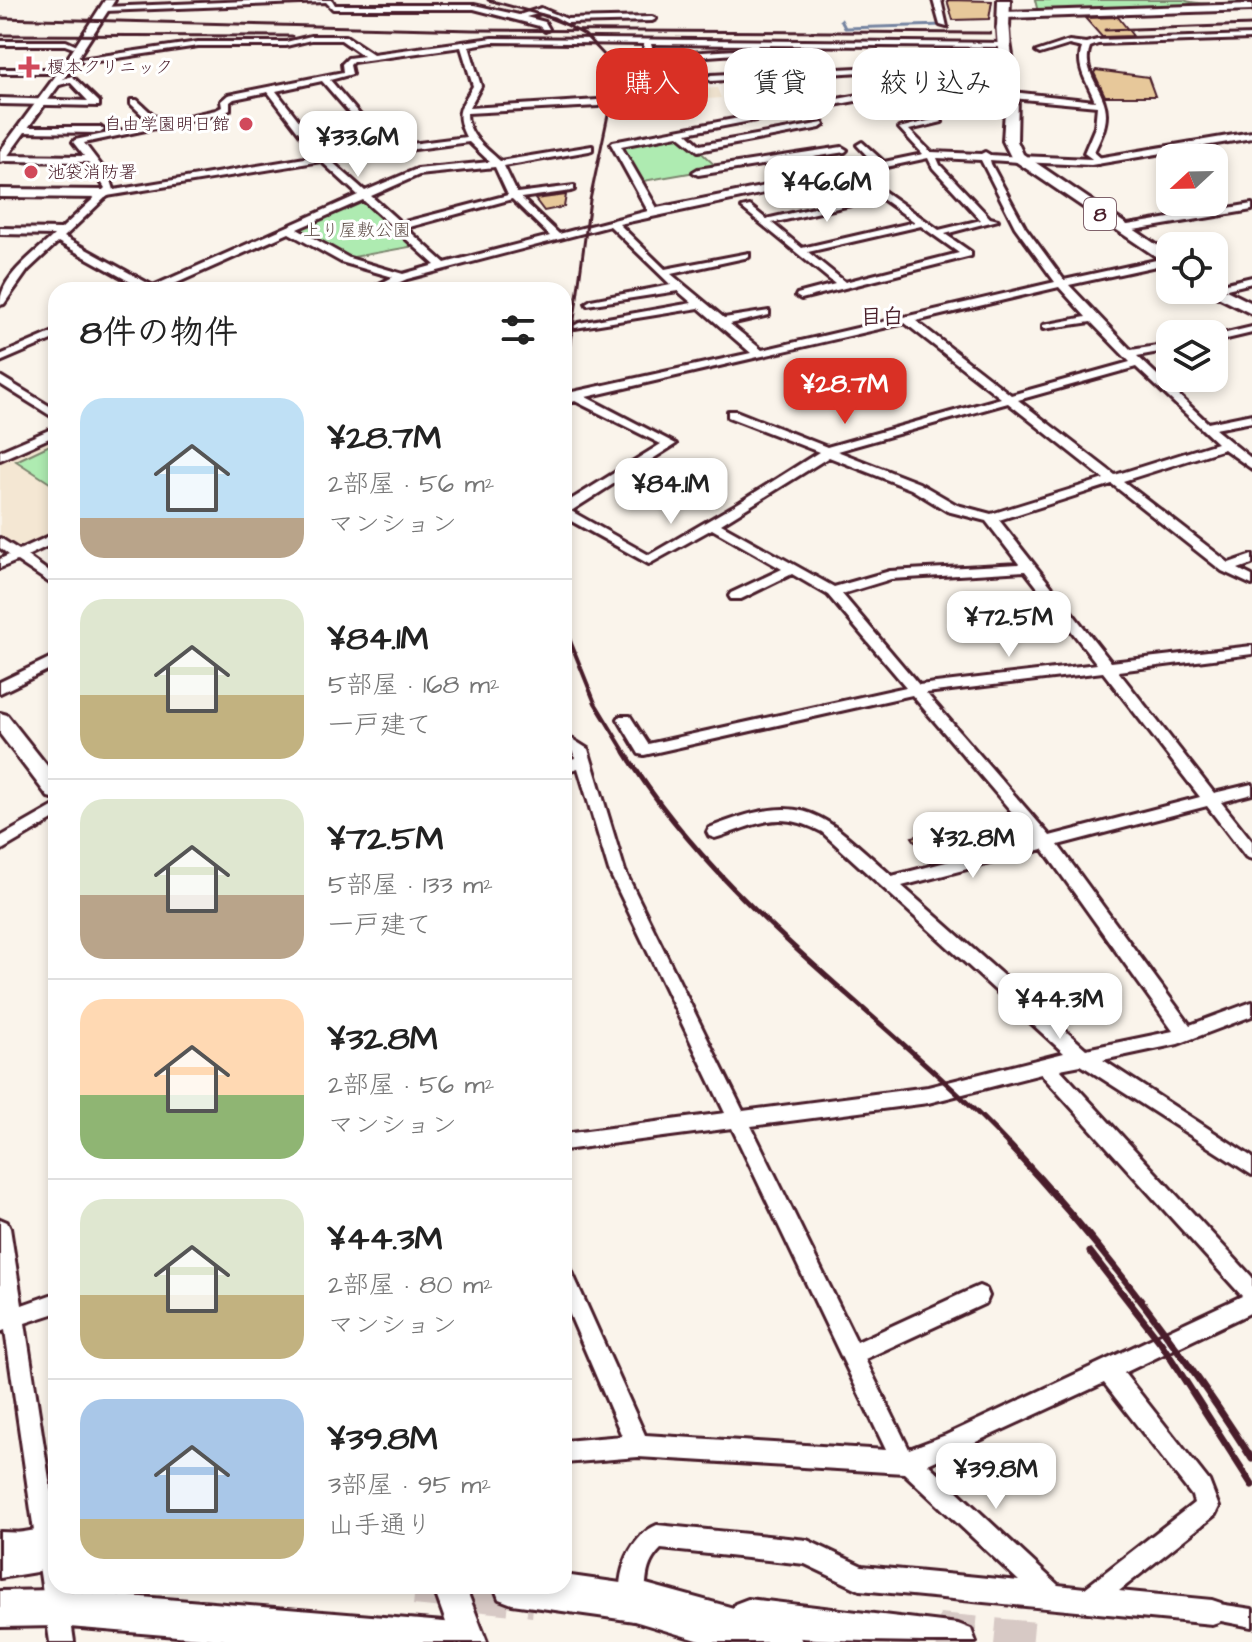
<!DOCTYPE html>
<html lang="ja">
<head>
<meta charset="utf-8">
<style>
  :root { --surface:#fff; --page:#f6f6f6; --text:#222; --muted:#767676; --line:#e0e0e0; --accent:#d93025 }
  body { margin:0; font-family:"Architects Daughter","Klee One",sans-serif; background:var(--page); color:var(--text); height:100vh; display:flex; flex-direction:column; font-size:30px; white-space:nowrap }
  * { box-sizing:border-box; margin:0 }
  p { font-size:26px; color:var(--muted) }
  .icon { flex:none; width:44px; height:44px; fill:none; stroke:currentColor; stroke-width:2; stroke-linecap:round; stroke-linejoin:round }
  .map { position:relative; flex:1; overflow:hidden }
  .drawer { position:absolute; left:48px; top:282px; width:524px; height:1312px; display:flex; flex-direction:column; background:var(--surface); border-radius:24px; box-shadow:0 4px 12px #0003 }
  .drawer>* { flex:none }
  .hud { position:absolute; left:596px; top:48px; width:536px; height:72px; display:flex; gap:16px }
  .needle { width:52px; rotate:248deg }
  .tools { position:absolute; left:1156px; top:144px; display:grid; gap:16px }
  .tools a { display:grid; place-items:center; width:72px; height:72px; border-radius:16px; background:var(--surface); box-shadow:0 4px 12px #0003; font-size:40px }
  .price { position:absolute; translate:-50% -68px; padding:0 18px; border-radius:16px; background:#fff; color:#222; font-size:26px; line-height:52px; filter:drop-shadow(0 2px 4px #0008) }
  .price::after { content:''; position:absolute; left:50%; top:48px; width:24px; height:18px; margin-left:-12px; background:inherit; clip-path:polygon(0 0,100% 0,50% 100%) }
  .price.active { background:var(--accent); color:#fff }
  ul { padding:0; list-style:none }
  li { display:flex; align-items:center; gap:24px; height:200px; padding:0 32px }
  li+li { border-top:2px solid var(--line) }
  li span { display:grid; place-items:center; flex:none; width:224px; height:160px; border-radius:24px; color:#555 }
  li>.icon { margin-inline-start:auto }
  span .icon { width:96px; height:96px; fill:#fffc; stroke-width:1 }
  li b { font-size:34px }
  h2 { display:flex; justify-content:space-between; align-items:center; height:96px; padding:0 32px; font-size:34px }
  .tag { padding:0 28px; border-radius:24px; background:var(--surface); box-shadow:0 4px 12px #0003; font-size:28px; line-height:72px }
  .tag.active { background:var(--accent); color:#fff }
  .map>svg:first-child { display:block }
  .built { fill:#f4e7d3 }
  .green { fill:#aeebb1; stroke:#7c856e; stroke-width:2 }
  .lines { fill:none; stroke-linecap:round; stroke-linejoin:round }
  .stream { stroke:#7584a1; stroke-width:3 }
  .building { fill:#e7c89a; stroke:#4a1f2b; stroke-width:2 }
  .motorway-tunnel { stroke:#d7c9c5; stroke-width:38; stroke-dasharray:38 19; stroke-linecap:butt }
  .pedestrian-casing { stroke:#4a1f2b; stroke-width:6 }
  .minor-casing { stroke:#4a1f2b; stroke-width:6 }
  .tertiary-casing { stroke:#4a1f2b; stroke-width:6 }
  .secondary-casing { stroke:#4a1f2b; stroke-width:6 }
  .primary-casing { stroke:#4a1f2b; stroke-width:6 }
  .motorway-casing { stroke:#4a1f2b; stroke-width:6 }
  .pedestrian { fill:#fff; fill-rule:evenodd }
  .minor { fill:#fff; fill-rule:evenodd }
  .tertiary { fill:#fff; fill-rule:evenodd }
  .secondary { fill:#fff; fill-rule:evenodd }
  .primary { fill:#fff; fill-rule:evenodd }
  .motorway { fill:#fff; fill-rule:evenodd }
  .rail-far3 { stroke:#4a1f2b; stroke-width:3 }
  .rail-far2 { stroke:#4a1f2b; stroke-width:4 }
  .rail-far1 { stroke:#4a1f2b; stroke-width:5 }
  .rail { stroke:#4a1f2b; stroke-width:7 }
  .primary-bridge-casing { stroke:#4a1f2b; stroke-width:16; stroke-linecap:butt }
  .primary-bridge { stroke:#fff; stroke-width:13 }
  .poi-dot { fill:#d1495b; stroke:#fff; stroke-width:3 }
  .labels { text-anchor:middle; stroke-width:6; stroke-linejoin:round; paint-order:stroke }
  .far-poi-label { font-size:18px; fill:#4a1f2b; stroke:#fff; text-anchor:start }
  .far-park-label { font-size:18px; fill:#63524c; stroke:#fff }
  .shield { fill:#fff; stroke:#80626b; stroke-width:2 }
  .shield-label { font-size:20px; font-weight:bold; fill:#4a1f2b }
  .far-quarter-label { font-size:22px; font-weight:bold; fill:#4a1f2b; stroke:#fff }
</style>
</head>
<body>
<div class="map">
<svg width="1252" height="1642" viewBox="0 0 1252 1642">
  <rect width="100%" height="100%" fill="#faf4eb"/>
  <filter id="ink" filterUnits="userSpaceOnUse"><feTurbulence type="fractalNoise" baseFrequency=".0125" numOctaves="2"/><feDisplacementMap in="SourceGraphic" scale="16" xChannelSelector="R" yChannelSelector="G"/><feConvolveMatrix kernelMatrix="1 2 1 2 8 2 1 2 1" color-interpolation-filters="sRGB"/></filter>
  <g filter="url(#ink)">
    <g class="built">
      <polygon points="673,58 687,90 717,88 721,98 615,106 621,81 618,70 634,69 630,59"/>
      <polygon points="56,434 56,533 17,550 0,538 0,458"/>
    </g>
    <g class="green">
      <path d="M1035,0H1184C1197,6 1233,3 1248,0L1252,3L1038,12Z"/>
      <polygon points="681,134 718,168 638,182 619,144"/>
      <polygon points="361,198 415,246 348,258 295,228"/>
      <polygon points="56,442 56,487 16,461"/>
    </g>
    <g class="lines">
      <polyline class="stream" points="841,20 845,28 944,25"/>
    </g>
    <g class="building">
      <polygon points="947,0 992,1 989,19 953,20"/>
      <polygon points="1118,17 1133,36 1102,37 1085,18"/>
      <polygon points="1096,70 1148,77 1155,96 1105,96 1094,73"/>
      <polygon points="566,195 564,207 544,211 535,199"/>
      <polygon points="1008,813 1027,838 930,863 912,837"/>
    </g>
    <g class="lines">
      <g class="motorway-tunnel">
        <polyline points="415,1586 534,1598"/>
        <polyline points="938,1632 1046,1642"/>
      </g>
      <g class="pedestrian-casing">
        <polygon id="pedestrian" points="1212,1603 1252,1609 1252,1627 1206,1618 1203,1612 1206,1606"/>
      </g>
      <g class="minor-casing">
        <g id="minor">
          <polygon points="269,0 332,0 335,5 474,5 519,15 541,8 567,19 652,17 656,19 652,21 566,23 541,13 526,17 545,22 549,29 545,31 539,26 474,9 333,9 326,2 105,11 101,9 105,7"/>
          <polygon points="933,0 941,0 947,27 940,25"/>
          <path d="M1252,35V39L1098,44L1090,47C1080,73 1107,91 1106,115C1106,128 1099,141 1094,152L1104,161L1099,164L1084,153L1095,127L1097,106L1012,98L1008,95L1012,92L1095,101C1088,83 1075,67 1082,48L1069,45L1040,54L1036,52L1069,41L1086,43L1097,40Z"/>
          <path d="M311,36H346L373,54L492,38L1008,43L1005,47L757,45L776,72L878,67L882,69L878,71L779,77L799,106L903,87L901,84L905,81L967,75L1013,77V81L1010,82L967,81L912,86L929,101L942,122L909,130L931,152L981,154L985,152L990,155L1022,157L1024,159L1019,162L990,160L991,164L1025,227L1064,280L1170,257V263L1069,285L1131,350L1170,344V350L1137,356L1208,423L1252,414V422L1215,429L1252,459V469L1224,449L1123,481L1229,563L1252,555V564L1238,569L1252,576V585L1222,571L1112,484L999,520L1111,662L1252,646V654L1118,671L1214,793L1252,784V794L1221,802L1252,841V859L1246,857L1207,806L1058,845L1190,1025L1252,1002V1016L1178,1044L1103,1060L1252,1157V1175L1081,1065L1060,1069L1252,1277V1312L1124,1373L1209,1481L1219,1507L1215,1515L1119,1591L1212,1600L1221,1603L1224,1612L1221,1621L1212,1624L860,1590L805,1564L661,1549C639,1571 651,1587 640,1611L632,1615L624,1611C612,1583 628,1537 657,1525L807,1540L862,1566L1019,1581L904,1473L638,1457L564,1463V1441L622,1436L564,1301V1268L571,1270L645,1435L886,1450L732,1128L564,1150V1134L725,1113L609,871L578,768L564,772V761L575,758L573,752L564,746V734L588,749L625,871L743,1111L928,1087L1064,1053L822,832C777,809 759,824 715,838L709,836L707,832L709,828C807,789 820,812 892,876L1035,839L912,695L644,755L639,754L618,719L620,716H630L648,744L906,687L828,595L792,574L741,599H731L729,596L731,593L782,569L712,529L649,564L564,517V504L661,444L575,401L564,405V397L568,393L751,353L699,308L575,328L574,326L579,323L692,303L678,291L587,305L586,303L591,300L671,285L610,226L407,279L382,290H368L393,277L341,262L289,233L161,290H145L58,242L28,270L4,304L0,305C0,276 35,254 54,235L0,234V228L61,229L105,188L88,162L1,161L0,155L84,156L73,142L75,140L152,124L131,104V100H137L161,122L216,110L222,107L221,101L228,95L343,72L342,64L348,58L364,56L341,40H311L286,46H198L84,63L81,59L198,42H286ZM492,42L643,44L647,58L651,60L736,54L740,52L736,50L654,55L651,44L749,45L768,72L711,75L707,78L711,81L771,77L792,108L613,142L611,144L648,211L559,234L521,198L571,191L574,190V186L517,193L504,166L589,151L592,150V146L500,161C485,147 467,135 467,113L598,106L602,103L598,100L469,108L481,86L469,46ZM461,47L473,86C460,108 454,113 466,137L325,155L314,140L371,128L330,80L352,74L350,65L353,62ZM322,81L361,126L310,135L276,91ZM908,91L923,105L932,120L899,128L923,154L884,162L862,142L857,145L875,164L657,208L621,146L678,135L698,151L820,128L824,125L823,123L700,145L687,133ZM268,92L317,156L114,190L110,177L84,143L222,114L230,110V102L234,99ZM469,142L490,162L417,169L365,191L330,160ZM928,158L933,168L981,220L939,230L858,173ZM937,158L981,160L1015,227L1055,282L762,350L730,324L769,315V311L724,318L671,274L749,257V253L665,269L619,224L849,175L875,194L766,219L750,206L742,208L835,284L797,294L796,296L801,299L971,256V252L945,234L998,220L990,218L940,165ZM321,161L358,195L153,286L64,237L107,196ZM495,167L508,195L401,223L371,196L419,175ZM881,198L915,222L802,248L772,223ZM512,199L550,236L445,263L406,228ZM363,200L435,265L403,274L349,258L297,229ZM921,226L959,253L845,282L808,252ZM1059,287L1086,317L1043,325V329L1091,322L1130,362L1011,395L916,321ZM905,323L1001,398L827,447L736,411H728V417L819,452L740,502L649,555L571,511L676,444L586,397ZM1136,367L1217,443L1115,475L1018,400ZM1008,403L1104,479L991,514L957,505L919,483L837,451ZM829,457L911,489L947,511L986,521L1019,564L890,571L834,587L721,524ZM1025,571L1097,664L919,685L842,594L891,579ZM1103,672L1200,797L1050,836L926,693ZM1043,849L1173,1031L1086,1049L902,886ZM1041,1074L1242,1296L946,1435L909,1449L865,1359L986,1303L989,1296L986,1289L979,1286L972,1289L857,1342L751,1126L928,1103ZM1104,1383L1192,1496L1194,1503L1085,1588L1058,1585L928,1464Z"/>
          <polygon points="0,41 66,41 77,46 73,48 65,45 0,45"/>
          <polygon points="0,69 64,69 68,71 64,73 0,73"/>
          <polygon points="72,76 99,102 99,106 0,104 0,98 88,101 70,82 56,86 52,83"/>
          <polygon points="21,127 100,127 104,130 100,133 18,132 17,130"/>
          <polygon points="842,147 847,150 845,152 698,175 693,172 698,169"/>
          <polygon points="1252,204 1252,210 1122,232 1117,229 1122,226"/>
          <polygon points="1252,277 1252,283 1214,292 1209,290 1214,290 1214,286"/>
          <polygon points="1252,327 1252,333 1214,342 1214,336"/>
          <polygon points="56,331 56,338 0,362 0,355"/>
          <polygon points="0,376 56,410 56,419 0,384"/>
          <polygon points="56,427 56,435 0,460 0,451"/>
          <polygon points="56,533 56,542 27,556 56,577 56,587 17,561 0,568 0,559 9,555 0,548 0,538 19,550"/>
          <polygon points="56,655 56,666 0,693 0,682"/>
          <polygon points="56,805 56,818 0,851 0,837"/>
          <polygon points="0,1219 7,1222 10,1228 22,1305 56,1293 56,1313 25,1323 56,1525 56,1586 66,1586 74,1642 50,1642 5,1330 0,1332"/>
        </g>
      </g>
      <g class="tertiary-casing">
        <g id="tertiary">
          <polygon points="105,0 115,0 69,71 4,161 0,162 0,151 60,70"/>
          <polygon points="1252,4 1252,10 1004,18 999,15 1004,12"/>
          <polygon points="1252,132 1252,138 1091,165 1019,162 1013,159 1019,156 1091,159"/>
          <polygon points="0,189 105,190 111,194 105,198 0,197"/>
        </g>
      </g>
      <g class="secondary-casing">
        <g id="secondary">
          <polygon points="0,713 7,715 56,777 56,799 48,797 0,734"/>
          <polygon points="433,1586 465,1586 487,1642 453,1642"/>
        </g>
      </g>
      <g class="primary-casing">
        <g id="primary">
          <polygon points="998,0 1010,0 1009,28 1003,32 997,28"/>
          <polygon points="1004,38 1010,42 1018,95 1017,141 1023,154 1170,254 1170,266 1012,159 1003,141 1006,95 998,42"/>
          <polygon points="1214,284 1252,303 1252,314 1208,292 1207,290 1214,290"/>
          <polygon points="0,1532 56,1534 56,1570 0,1568"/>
          <polygon points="564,1575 656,1588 669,1593 674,1606 669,1619 656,1624 512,1604 499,1599 494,1586 564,1586"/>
          <polygon points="57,1590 468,1624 481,1629 486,1642 249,1642 57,1626 0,1627 0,1591"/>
          <path d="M748,1599L958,1624L971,1629L976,1642C914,1642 790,1642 735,1630L730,1617L735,1604Z"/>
        </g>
      </g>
      <g class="motorway-casing">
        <g id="motorway">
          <polygon points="36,1530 51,1536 56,1550 51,1566 36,1572 0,1578 0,1536"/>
          <polygon points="646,1584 781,1621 796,1627 802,1642 704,1642 631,1620 625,1605 631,1590"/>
        </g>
      </g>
      <use href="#pedestrian" class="pedestrian"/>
      <use href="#minor" class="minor"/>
      <use href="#tertiary" class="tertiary"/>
      <use href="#secondary" class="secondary"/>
      <use href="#primary" class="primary"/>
      <use href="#motorway" class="motorway"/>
      <g class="rail-far3">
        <polyline points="488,0 554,18 585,35 607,58 613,77 612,96 590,200 564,395"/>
        <polyline points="0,18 473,30 990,33"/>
        <polyline points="1105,30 1252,25"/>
        <polyline points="0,35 292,36"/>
      </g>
      <polyline class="rail-far2" points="564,626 595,703 626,754"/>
      <path class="rail-far1" d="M625,752C719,908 887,1015 1011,1147"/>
      <g class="rail">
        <path d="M1009,1145C1100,1242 1180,1347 1252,1459"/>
        <polyline points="1090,1252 1161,1343 1252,1485"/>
      </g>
      <g class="primary-bridge-casing">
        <polyline id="primary-bridge" points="1003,28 1004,42"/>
      </g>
      <use href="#primary-bridge" class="primary-bridge"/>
    </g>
  </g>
  <g class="poi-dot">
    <path d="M25 55h8v8h8v8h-8v8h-8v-8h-8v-8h8z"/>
    <circle cx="246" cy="124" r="8"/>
    <circle cx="31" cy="172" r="8"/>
  </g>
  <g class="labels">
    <g class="far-poi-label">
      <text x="47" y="73">榎本クリニック</text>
      <text x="230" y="130" text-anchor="end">自由学園明日館</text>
      <text x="47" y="178">池袋消防署</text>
    </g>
    <g class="far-park-label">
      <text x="357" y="236">上り屋敷公園</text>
    </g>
    <rect class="shield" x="1084" y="198" width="32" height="32" rx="6"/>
    <g class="shield-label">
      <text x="1100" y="221">8</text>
    </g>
    <g class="far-quarter-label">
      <text x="882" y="324">目白</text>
    </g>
  </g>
</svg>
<div class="tools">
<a><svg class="needle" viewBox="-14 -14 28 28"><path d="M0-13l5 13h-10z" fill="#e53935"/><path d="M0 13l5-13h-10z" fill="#767676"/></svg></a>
<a><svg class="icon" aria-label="locate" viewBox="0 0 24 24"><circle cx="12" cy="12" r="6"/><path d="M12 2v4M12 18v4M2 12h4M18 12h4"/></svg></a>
<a><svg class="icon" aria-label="layers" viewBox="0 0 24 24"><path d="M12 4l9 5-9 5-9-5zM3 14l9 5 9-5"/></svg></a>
</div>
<b class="price" style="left:358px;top:179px">¥33.6M</b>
<b class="price" style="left:827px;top:224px">¥46.6M</b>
<b class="price active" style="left:845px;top:426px">¥28.7M</b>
<b class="price" style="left:671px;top:526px">¥84.1M</b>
<b class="price" style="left:1009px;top:659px">¥72.5M</b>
<b class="price" style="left:973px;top:880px">¥32.8M</b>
<b class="price" style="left:1060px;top:1041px">¥44.3M</b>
<b class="price" style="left:996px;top:1511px">¥39.8M</b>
<div class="hud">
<a class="tag active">購入</a>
<a class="tag">賃貸</a>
<a class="tag">絞り込み</a>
</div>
<section class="drawer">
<h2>8件の物件<svg class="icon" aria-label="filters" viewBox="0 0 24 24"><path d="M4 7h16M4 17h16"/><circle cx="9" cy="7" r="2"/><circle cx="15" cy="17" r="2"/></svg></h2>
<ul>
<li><span style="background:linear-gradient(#bfe0f5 75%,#b9a48a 0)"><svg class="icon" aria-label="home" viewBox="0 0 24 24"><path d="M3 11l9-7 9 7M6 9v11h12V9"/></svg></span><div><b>¥28.7M</b><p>2部屋 · 56 m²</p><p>マンション</p></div></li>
<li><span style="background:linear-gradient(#dfe7d0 60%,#c2b280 0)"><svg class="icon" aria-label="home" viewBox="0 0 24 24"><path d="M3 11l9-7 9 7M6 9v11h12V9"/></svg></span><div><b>¥84.1M</b><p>5部屋 · 168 m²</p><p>一戸建て</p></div></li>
<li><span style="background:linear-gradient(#dfe7d0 60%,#b9a48a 0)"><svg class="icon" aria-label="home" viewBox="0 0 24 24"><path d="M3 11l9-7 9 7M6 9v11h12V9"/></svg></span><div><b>¥72.5M</b><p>5部屋 · 133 m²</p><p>一戸建て</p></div></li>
<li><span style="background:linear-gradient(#ffd9b3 60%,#8fb573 0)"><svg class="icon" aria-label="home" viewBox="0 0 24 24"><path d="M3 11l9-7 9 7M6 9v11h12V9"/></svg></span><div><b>¥32.8M</b><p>2部屋 · 56 m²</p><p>マンション</p></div></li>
<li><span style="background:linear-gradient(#dfe7d0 60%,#c2b280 0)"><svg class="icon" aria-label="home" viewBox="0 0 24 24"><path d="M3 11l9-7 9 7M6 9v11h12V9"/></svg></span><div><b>¥44.3M</b><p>2部屋 · 80 m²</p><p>マンション</p></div></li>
<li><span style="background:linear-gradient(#a9c7e8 75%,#c2b280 0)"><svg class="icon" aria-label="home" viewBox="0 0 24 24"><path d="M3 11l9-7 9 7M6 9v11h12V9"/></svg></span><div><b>¥39.8M</b><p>3部屋 · 95 m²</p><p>山手通り</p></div></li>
</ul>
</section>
</div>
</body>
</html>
